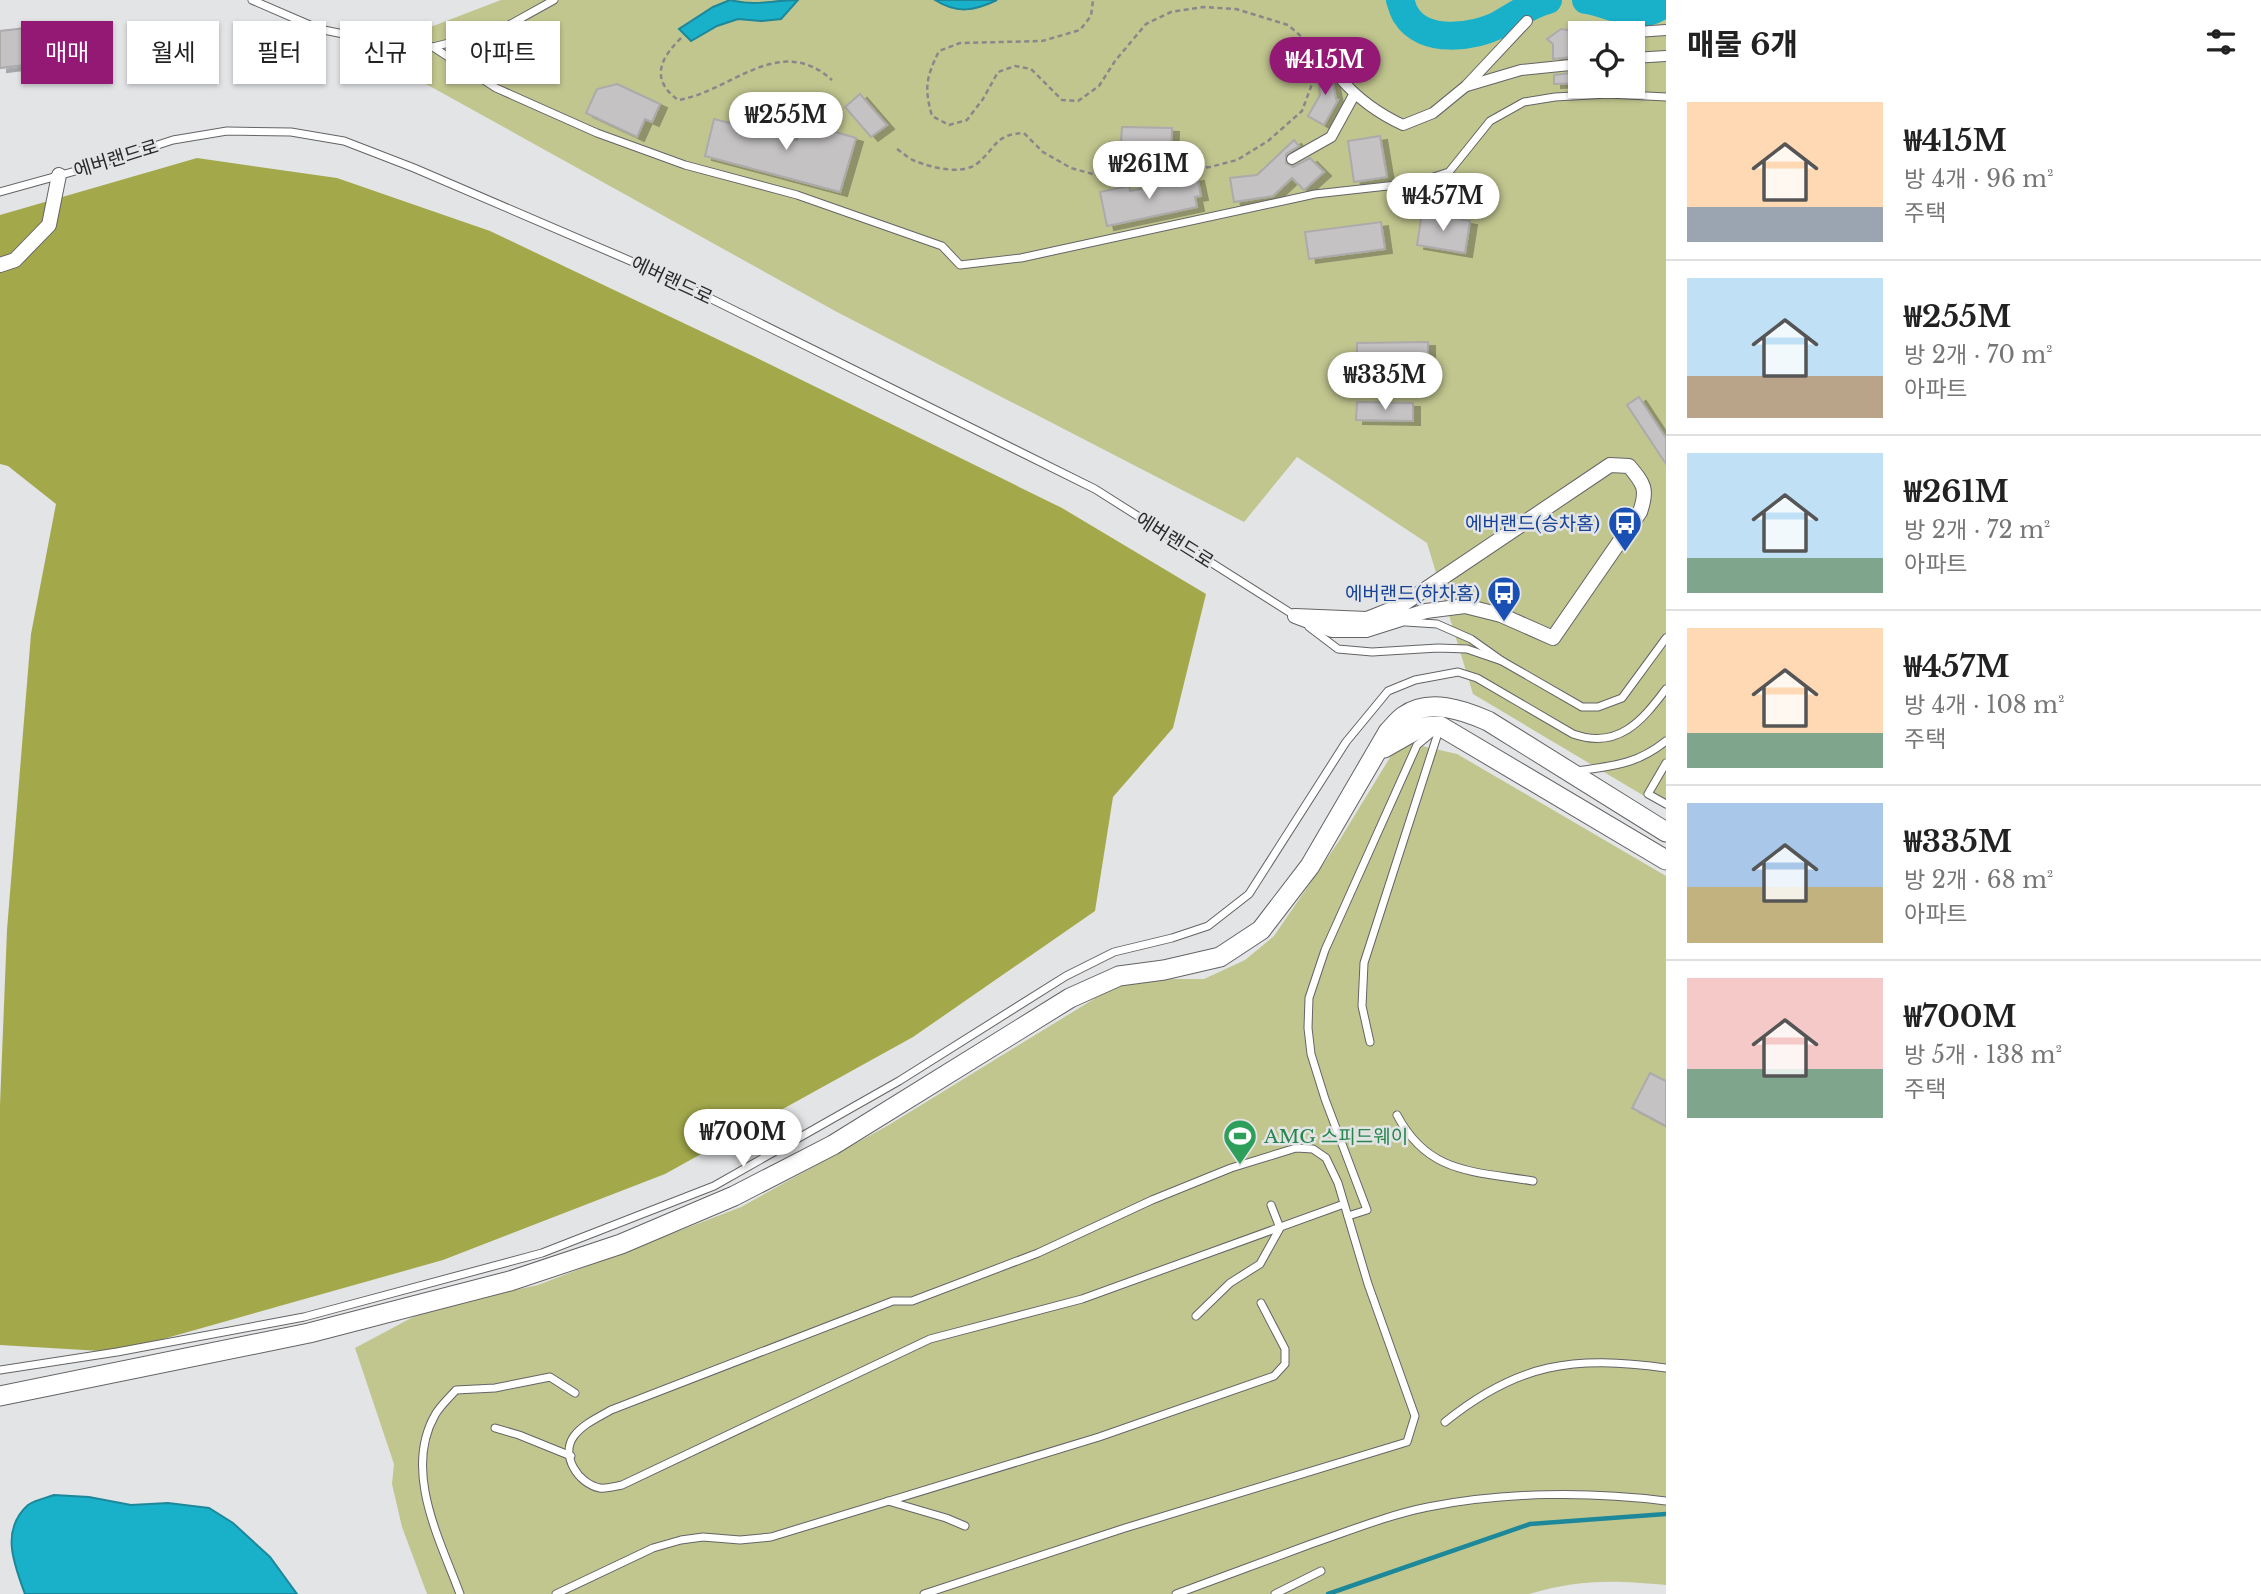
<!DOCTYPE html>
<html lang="ko">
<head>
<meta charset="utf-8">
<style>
  :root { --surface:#fff; --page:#f6f6f6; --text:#222; --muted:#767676; --line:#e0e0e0; --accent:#931975 }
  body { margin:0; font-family:"Libre Baskerville","Noto Sans KR",serif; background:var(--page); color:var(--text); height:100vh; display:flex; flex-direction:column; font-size:26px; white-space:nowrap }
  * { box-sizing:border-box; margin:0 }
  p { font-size:23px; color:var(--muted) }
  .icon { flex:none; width:38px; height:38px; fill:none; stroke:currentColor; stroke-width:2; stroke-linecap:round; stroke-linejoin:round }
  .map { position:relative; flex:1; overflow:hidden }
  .sheet { display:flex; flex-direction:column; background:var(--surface); width:595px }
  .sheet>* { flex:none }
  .banner { position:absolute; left:21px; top:21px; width:665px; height:63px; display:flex; gap:14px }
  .fabs { position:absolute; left:1568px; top:21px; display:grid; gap:14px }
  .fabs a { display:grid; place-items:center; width:77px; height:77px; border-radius:0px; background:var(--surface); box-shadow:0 2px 5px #0004; font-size:35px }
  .price { position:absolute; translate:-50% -60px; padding:0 16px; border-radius:24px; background:#fff; color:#222; font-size:23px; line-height:46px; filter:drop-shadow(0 2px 4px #0008) }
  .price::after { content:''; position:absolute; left:50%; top:42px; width:21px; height:16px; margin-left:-10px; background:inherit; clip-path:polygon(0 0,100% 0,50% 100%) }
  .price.selected { background:var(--accent); color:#fff }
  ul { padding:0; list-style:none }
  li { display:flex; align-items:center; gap:21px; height:175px; padding:0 21px }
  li+li { border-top:2px solid var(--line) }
  li span { display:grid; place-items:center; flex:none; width:196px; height:140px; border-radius:0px; color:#555 }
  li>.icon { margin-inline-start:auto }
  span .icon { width:84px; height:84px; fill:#fffc; stroke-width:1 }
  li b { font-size:30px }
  h2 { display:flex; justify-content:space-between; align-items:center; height:84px; padding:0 21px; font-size:30px }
  .tag { padding:0 24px; border-radius:0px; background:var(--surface); box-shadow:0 2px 5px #0004; font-size:24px; line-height:63px }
  .tag.selected { background:var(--accent); color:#fff }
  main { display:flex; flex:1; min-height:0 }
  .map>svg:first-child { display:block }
  .green { fill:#c1c68f; fill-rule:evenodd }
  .forest { fill:#a3a94b }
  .water { fill:#18b1c9; stroke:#1d889a; stroke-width:2 }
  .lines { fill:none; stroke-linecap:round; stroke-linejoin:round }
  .stream { stroke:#1d889a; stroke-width:4.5 }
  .river { stroke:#18b1c9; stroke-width:28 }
  .building { fill:#c4c2c3; stroke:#acaaab; stroke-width:2; filter:url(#shadow) }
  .service-casing { stroke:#646466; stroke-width:9 }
  .pedestrian-casing { stroke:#646466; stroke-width:12 }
  .minor-casing { stroke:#646466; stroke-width:16 }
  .tertiary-casing { stroke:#646466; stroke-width:21 }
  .path { stroke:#88888a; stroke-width:2.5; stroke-dasharray:5 3.5; stroke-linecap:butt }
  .service { stroke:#fff; stroke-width:7 }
  .pedestrian { stroke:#fff; stroke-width:10 }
  .minor { stroke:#fff; stroke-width:14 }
  .tertiary { stroke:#fff; stroke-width:19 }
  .labels { text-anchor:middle; stroke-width:5; stroke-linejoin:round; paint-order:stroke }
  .street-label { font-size:19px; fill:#2a2a2b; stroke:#e3e4e6 }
  .transit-label { font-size:19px; fill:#164399; stroke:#e3e4e6; text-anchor:end }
  .leisure-label { font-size:19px; fill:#27864d; stroke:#e3e4e6; text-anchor:start }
</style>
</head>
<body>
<main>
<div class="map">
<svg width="1666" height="1594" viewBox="0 0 1666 1594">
  <defs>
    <filter id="shadow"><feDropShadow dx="7" dy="4" stdDeviation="0" flood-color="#0004"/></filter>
  </defs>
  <rect width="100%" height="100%" fill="#e3e4e6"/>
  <g class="green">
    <path d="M501,0H1666V809L1473,694L1427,543L1297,457L1244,522L837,312L417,79L420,31ZM1580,33H1633V86H1580Z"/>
    <path d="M1400,741L1457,754L1666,876V1585C1614,1580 1579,1579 1529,1594H427L402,1527L392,1484L394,1464L355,1348L430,1308L538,1285L741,1207L887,1126L1115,986L1172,979H1204L1245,960L1274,936L1339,841Z"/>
  </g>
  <polygon class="forest" points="197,158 337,178 490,231 757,358 1062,508 1206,594 1173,728 1113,797 1095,911 913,1037 665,1174 443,1260 117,1352 0,1345 0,1105 7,930 31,634 56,504 8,466 0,464 0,215"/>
  <g class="water">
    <path d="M730,0C759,7 770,0 798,0L781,19L761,21L738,19L717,26L691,41L679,29L713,7Z"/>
    <path d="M935,0H997C974,11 957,14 935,0Z"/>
    <path d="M54,1495L89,1497L131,1505L168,1503L209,1508L233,1523L270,1557L297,1594H25C14,1564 0,1530 28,1505C35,1500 46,1498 54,1495Z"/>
  </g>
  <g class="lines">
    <polyline class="stream" points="1328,1594 1530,1524 1666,1514"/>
    <g class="river">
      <path d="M1400,0C1402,5 1403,11 1406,15C1423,44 1474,38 1500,24C1516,15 1529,5 1548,0"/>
      <path d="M1586,0C1615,4 1639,25 1666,2"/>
    </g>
  </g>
  <g class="building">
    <polygon points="70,23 74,59 0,68 0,31"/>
    <polygon points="1561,29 1580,32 1580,56 1553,59 1553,44 1547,39"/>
    <polygon points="1334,67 1332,79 1336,99 1338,100 1324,125 1308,116 1320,95 1318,68"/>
    <polygon points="1580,72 1580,83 1554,84 1554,75"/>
    <polygon points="617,84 660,104 652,122 645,119 637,137 586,113 597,89"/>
    <polygon points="860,94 887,125 871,137 845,107"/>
    <polygon points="802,118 823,124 822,128 856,138 840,192 705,156 714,119 797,140"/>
    <polygon points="1122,127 1172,128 1171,155 1155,154 1155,159 1139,158 1139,165 1109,164 1110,142 1121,142"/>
    <polygon points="1380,136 1387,177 1354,182 1348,141"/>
    <polygon points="1294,140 1299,146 1286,154 1286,163 1293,167 1310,158 1324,172 1304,190 1292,178 1273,196 1234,202 1230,178 1257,175"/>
    <polygon points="1197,177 1201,196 1195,197 1197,207 1107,226 1100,192 1129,186 1130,191"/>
    <polygon points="1422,213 1470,221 1465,253 1417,245"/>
    <polygon points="1381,222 1385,249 1309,259 1305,232"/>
    <polygon points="1428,342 1428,360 1357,361 1357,343"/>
    <polygon points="1639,397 1666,438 1666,464 1627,405"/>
    <polygon points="1357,402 1413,403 1413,421 1356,420"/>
    <polygon points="1650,1073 1666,1081 1666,1126 1632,1108"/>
  </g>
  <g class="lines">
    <g class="service-casing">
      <g id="service">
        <polyline points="252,0 319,29 402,46 433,47 500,30 554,0"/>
        <polyline points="433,47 496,88 597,133 685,165 797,195 942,246 960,265 1021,258 1315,194 1415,183 1449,172 1490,121 1524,102 1555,97 1608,94 1666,97"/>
        <polyline points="0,192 90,167 173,140 227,131 291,132 344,141 414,168 661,274 1095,489 1297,617"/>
        <polyline points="1406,622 1437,624 1471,639 1502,661 1582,707 1598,707 1622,698 1666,638"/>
        <polyline points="1309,627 1338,649 1372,652 1438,648 1467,649 1502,661"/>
        <polyline points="1666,763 1648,794 1666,804"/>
        <path d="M1576,771C1612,766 1636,765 1666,741"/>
        <polyline points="1370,1042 1362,1006 1364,963 1439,730"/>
        <path d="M1397,1115C1428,1174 1473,1171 1533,1181"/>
        <polyline points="1348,1216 1367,1210 1325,1099 1311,1054 1308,1028 1309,998 1325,950 1417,745 1434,731"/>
        <polyline points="1196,1316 1230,1283 1260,1264 1280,1228 1271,1205"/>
        <path d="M0,1370L117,1352L304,1317L542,1253L714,1186L899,1081L1066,976L1114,952L1172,938L1208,926L1249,894L1346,742L1388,691L1415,680L1458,672L1477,678L1573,734C1618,750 1642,721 1666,689"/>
        <path d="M1445,1422C1518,1363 1574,1355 1666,1368"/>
        <polyline points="495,1428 519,1435 571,1456"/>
        <polyline points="888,1501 946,1518 965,1526"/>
        <path d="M460,1594C440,1540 403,1471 435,1415C440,1406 449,1398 456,1390L495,1388L550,1377L575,1393"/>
        <polyline points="556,1594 653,1548 681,1540 703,1537 740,1540 771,1537 1099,1437 1274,1376 1285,1364 1285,1349 1261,1303"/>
        <path d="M924,1594L1125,1528L1407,1442L1415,1416L1368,1284L1338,1183L1326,1158L1313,1149L1296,1148L1231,1168L1152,1200L1038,1253L912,1301H893L611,1410C599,1417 583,1424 574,1436C560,1455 578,1484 600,1488C606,1489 616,1486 622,1485L930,1339L1082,1299L1344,1204"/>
        <path d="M1176,1594C1221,1577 1266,1561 1311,1544C1349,1531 1388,1515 1428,1507C1504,1492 1589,1491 1666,1501"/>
        <polyline points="1275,1594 1321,1571"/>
      </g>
    </g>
    <g class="pedestrian-casing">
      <g id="pedestrian">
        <polyline points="1622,33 1666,30"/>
        <polyline points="1633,58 1666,56"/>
        <path d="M1340,78C1358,99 1377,113 1403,125L1433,113L1466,86L1527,21"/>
        <polyline points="1467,86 1521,70 1580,64"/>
        <polyline points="1292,159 1331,137 1354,95"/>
      </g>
    </g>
    <g class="minor-casing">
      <g id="minor">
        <polyline points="0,265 15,260 49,225 59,175"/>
        <path d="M1610,465L1629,466C1644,484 1648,489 1640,512L1553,638L1501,615L1465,606L1426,611L1366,630H1332L1295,616L1367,619L1402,605Z"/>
      </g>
    </g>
    <g class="tertiary-casing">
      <g id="tertiary">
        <polyline points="1384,748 1421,727 1440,726 1666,860"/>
        <path d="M0,1396L309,1333L510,1281L621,1244L734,1196L833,1145L1070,998L1119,976L1164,970L1220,957L1261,930L1310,866L1388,732C1393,727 1398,720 1404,716C1429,698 1463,710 1488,721L1666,832"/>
      </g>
    </g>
    <g class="path">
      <path d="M681,38C660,59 650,79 678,100C731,92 779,32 832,80"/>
      <path d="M897,149C903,153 909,159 915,161C933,168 964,176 979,162C997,146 996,134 1024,133L1043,152L1071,168L1100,176L1147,174L1210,167L1237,160L1268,141L1302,111L1315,76L1310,44L1288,25L1236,9L1203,7L1171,12L1146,24L1115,61L1099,86L1078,101L1062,100L1031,69L1015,66L998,72L983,99L967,120L949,125L932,116C924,88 926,78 939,51L960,43L1042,41L1080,30L1091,16L1093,0"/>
    </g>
    <use href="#service" class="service"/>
    <use href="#pedestrian" class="pedestrian"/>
    <use href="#minor" class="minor"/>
    <use href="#tertiary" class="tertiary"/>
  </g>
  <defs>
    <g id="bus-pin" transform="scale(1.75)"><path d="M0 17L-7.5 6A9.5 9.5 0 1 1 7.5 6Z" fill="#1a4fb4" stroke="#e3e4e6"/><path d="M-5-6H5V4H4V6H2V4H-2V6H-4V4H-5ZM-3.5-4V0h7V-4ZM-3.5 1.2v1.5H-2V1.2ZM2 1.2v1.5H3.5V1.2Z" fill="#fff"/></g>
    <g id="stadium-pin" transform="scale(1.75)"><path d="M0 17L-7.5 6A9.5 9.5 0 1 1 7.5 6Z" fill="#2e9e5b" stroke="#e3e4e6"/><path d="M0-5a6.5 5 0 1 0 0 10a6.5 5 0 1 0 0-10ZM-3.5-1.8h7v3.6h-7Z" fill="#fff"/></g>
  </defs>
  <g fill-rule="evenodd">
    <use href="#bus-pin" x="1625" y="523"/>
    <use href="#bus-pin" x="1504" y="593"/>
    <use href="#stadium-pin" x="1240" y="1136"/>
  </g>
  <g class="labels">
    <g class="street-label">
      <text transform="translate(116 158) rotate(-17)" y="7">에버랜드로</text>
      <text transform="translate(672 280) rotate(25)" y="7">에버랜드로</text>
      <text transform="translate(1175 540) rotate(32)" y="7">에버랜드로</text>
    </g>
    <g class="transit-label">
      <text x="1600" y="530">에버랜드(승차홈)</text>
      <text x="1480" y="600">에버랜드(하차홈)</text>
    </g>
    <g class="leisure-label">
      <text x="1264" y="1143">AMG 스피드웨이</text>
    </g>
  </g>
</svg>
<div class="fabs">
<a><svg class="icon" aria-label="locate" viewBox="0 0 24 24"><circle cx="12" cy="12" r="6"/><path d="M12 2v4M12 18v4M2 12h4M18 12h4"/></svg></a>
</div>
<b class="price selected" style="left:1325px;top:97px">₩415M</b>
<b class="price" style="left:786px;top:152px">₩255M</b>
<b class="price" style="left:1149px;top:201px">₩261M</b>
<b class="price" style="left:1443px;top:233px">₩457M</b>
<b class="price" style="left:1385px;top:412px">₩335M</b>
<b class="price" style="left:743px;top:1169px">₩700M</b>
<div class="banner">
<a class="tag selected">매매</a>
<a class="tag">월세</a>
<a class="tag">필터</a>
<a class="tag">신규</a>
<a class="tag">아파트</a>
</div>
</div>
<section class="sheet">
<h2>매물 6개<svg class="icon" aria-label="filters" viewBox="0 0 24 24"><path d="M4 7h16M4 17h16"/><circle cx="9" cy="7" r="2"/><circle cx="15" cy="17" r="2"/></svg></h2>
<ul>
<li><span style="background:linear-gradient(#ffd9b3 75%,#9aa5b1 0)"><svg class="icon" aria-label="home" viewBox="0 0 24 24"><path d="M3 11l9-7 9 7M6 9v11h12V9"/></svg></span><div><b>₩415M</b><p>방 4개 · 96 m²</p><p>주택</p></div></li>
<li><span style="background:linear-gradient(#bfe0f5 70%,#b9a48a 0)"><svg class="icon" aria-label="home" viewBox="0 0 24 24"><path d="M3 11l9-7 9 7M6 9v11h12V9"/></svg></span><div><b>₩255M</b><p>방 2개 · 70 m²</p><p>아파트</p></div></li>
<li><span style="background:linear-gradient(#bfe0f5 75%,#7fa58c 0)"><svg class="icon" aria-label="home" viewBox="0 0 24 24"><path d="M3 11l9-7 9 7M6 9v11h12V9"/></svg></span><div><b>₩261M</b><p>방 2개 · 72 m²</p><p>아파트</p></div></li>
<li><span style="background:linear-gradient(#ffd9b3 75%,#7fa58c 0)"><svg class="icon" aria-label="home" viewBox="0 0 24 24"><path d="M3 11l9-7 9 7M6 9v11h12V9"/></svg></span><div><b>₩457M</b><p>방 4개 · 108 m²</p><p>주택</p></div></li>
<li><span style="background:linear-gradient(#a9c7e8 60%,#c2b280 0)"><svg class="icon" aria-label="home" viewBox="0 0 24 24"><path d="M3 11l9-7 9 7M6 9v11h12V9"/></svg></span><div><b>₩335M</b><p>방 2개 · 68 m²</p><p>아파트</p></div></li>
<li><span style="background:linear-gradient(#f6c9c9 65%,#7fa58c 0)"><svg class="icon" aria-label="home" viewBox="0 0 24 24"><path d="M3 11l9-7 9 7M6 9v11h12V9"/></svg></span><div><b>₩700M</b><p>방 5개 · 138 m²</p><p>주택</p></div></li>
</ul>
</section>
</main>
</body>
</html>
